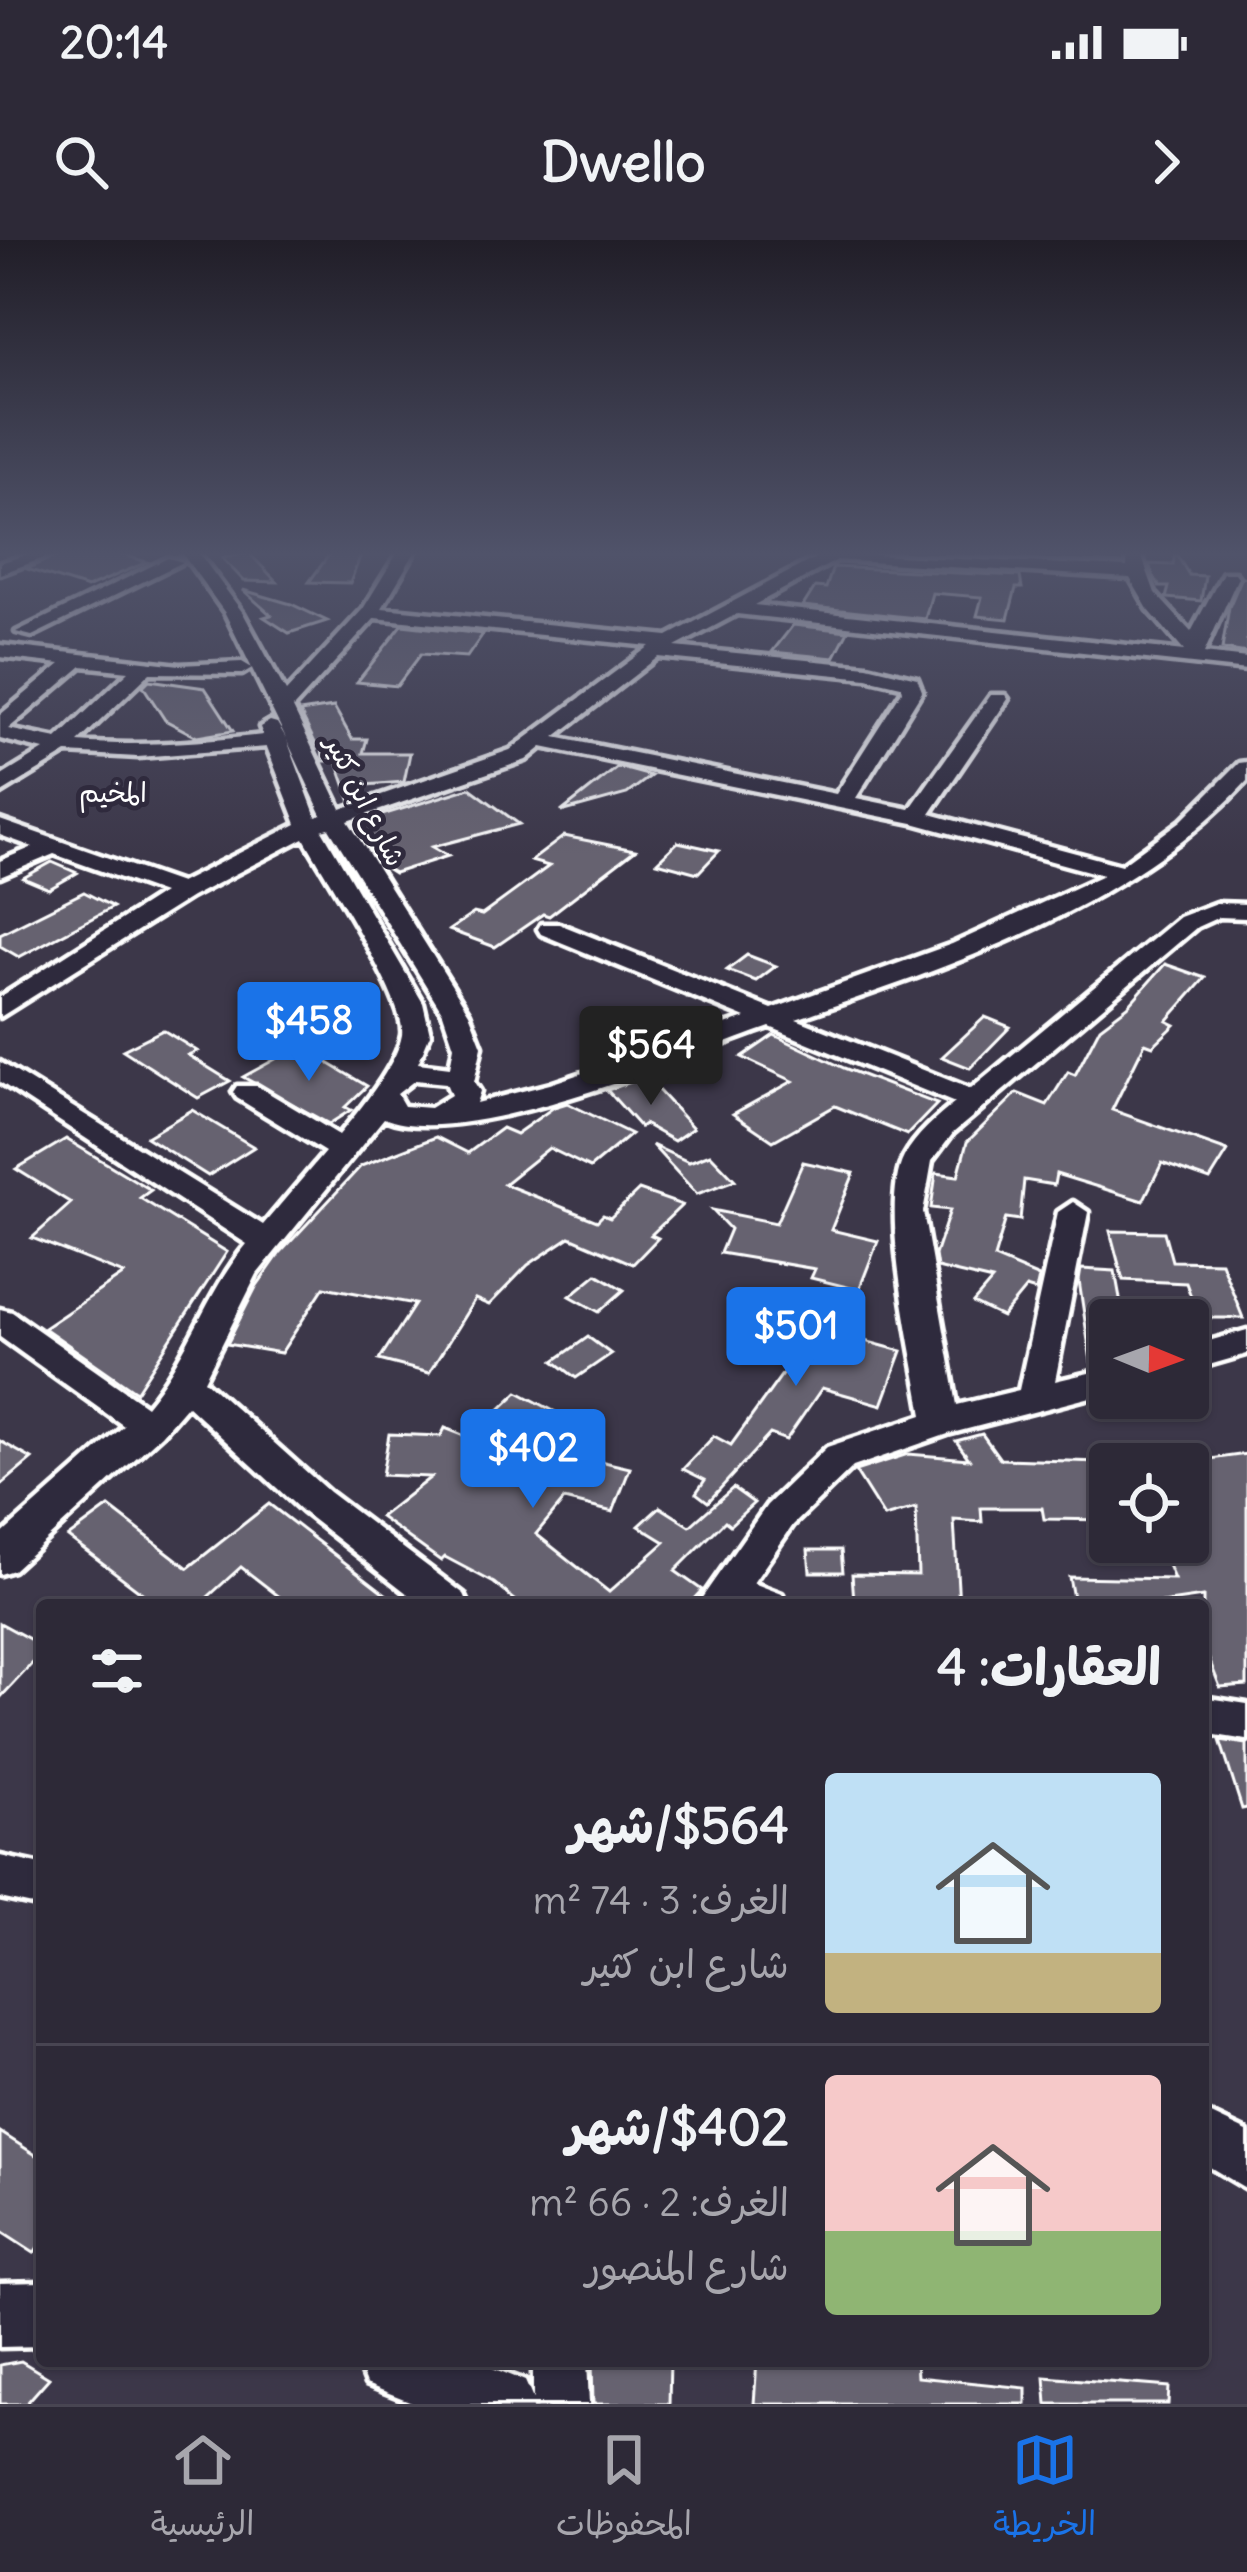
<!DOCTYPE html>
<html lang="ar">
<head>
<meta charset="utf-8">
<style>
  :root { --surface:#2d2937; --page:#393542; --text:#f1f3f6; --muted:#a7a6ad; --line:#484552; --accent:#1a73e8 }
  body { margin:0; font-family:Delius,"Playpen Sans Arabic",sans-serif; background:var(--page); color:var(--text); direction:rtl; height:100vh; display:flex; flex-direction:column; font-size:45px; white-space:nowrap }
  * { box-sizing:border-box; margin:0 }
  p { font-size:39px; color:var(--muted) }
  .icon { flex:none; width:66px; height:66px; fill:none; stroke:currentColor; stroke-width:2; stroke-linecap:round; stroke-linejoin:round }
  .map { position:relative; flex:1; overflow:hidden; direction:ltr }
  .drawer { position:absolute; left:36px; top:1359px; width:1173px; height:768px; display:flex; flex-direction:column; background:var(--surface); border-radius:12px; box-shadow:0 3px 9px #0004,0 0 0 3px var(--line); direction:rtl }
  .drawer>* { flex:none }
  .needle { width:78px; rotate:91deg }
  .tools { position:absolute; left:1089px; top:1059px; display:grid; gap:24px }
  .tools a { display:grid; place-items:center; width:120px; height:120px; border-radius:12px; background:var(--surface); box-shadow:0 3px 9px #0004,0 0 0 3px var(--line); font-size:60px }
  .price { position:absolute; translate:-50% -102px; padding:0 27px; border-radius:12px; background:var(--accent); color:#fff; font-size:39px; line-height:78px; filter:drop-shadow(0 3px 6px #0008) }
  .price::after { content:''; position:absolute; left:50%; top:72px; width:36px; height:27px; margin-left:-18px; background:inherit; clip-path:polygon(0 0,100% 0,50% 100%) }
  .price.on { background:#222; color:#fff }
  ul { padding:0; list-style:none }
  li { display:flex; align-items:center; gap:36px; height:300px; padding:0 48px }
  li+li { border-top:3px solid var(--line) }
  li span { display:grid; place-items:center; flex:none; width:336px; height:240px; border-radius:12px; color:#555 }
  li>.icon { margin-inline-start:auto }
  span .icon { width:144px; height:144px; fill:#fffc; stroke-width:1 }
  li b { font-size:51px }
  h2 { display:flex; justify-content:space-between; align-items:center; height:144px; padding:0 48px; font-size:51px }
  .status { display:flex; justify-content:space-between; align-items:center; height:84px; padding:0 60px; background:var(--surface); direction:ltr }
  .status svg { height:33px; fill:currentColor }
  header { display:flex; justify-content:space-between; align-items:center; height:156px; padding:0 48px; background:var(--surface); font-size:54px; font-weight:700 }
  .menu { display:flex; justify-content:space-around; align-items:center; height:168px; border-top:3px solid var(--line); background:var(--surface); font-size:33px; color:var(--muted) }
  .menu a { display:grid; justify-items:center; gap:6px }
  .menu .on { color:var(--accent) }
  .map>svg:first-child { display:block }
  .building { fill:#666270; stroke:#fff; stroke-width:3 }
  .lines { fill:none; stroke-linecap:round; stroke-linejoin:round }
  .minor-casing { stroke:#fff; stroke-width:9 }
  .major-casing { stroke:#fff; stroke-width:9 }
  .minor { fill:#2f2a3d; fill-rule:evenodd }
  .major { fill:#2f2a3d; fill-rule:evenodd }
  .labels { text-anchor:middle; stroke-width:10; stroke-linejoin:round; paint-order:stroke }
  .far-neighbourhood-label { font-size:27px; fill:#fff; stroke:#2f2a3d }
  .far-street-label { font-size:27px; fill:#fff; stroke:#2f2a3d }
</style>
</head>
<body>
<div class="status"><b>20:14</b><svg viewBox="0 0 49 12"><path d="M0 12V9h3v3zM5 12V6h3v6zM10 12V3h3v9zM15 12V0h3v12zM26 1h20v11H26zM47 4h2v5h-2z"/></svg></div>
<header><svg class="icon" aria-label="forward" viewBox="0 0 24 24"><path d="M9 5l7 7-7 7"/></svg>Dwello<svg class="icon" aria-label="search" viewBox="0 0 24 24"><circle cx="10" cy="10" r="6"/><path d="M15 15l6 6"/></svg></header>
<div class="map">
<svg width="1247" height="2164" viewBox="0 0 1247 2164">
  <rect width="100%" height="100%" fill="#3c3749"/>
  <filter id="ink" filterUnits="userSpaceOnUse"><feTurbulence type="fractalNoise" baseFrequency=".00833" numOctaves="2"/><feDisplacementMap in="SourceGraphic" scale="24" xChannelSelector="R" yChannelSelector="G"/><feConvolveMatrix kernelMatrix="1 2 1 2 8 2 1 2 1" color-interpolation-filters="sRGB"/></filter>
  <g filter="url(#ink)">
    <g class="building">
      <polygon points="64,312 114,312 147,322 87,348 27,329"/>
      <polygon points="331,312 362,312 350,343 309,342"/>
      <polygon points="1175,312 1189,335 1205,336 1201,361 1166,358 1169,347 1160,347 1153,335 1149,324 1173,325"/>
      <polygon points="249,313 277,342 244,341 222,318"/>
      <polygon points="833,327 1020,336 1022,348 1016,348 1008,379 977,376 982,357 932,353 925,379 803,366 815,347 826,348"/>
      <polygon points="1242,337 1247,338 1247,413 1222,409 1229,367"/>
      <polygon points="243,350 291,364 327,381 289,393 264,377 271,375"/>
      <polygon points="402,385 483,394 467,417 421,414 397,446 357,442"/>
      <polygon points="793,385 848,391 834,418 772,412"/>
      <polygon points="149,440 205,448 233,491 197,497 165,480 143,446"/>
      <polygon points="334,467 352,499 367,499 363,513 410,513 404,542 353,546 350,559 337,521 323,521 322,505 316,505 300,472"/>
      <polygon points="618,527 651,536 627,554 561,572"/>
      <polygon points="470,548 519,584 432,607 448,616 394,633 381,625 360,591 369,579"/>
      <polygon points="564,596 635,610 549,676 543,674 495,707 449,690 474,673 482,675 549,626 531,621"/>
      <polygon points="678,602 719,611 698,633 657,622"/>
      <polygon points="52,622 77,633 49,649 23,638"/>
      <polygon points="84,652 113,667 19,717 0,706 0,694"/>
      <polygon points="747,715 776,726 756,741 727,730"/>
      <polygon points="1165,724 1205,738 1167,781 1175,785 1153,806 1145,803 1112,870 1228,911 1210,940 1162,923 1143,961 1056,934 1054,945 1024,940 1020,980 1006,978 994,1018 1039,1037 1036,1051 1026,1048 1002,1077 973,1063 992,1041 937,1028 935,1015 950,970 931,968 936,933 958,936 967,902 1017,853 1047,865 1068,832 1075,835 1100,787 1128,766"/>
      <polygon points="301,769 342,788 313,807 272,788"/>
      <polygon points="985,777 1010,787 970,828 942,817"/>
      <polygon points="163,790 197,811 188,815 230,841 198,858 123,810"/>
      <polygon points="774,795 844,828 937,864 907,895 835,866 773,901 733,874 793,841 742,817"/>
      <polygon points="299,806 367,846 345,867 351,870 329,884 243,837"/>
      <polygon points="646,837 693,888 674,901 644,884 640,887 607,850"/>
      <polygon points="567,863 631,894 590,928 549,908 504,944 597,981 603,975 610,978 639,950 682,965 651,995 658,998 633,1024 570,997 528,1025 489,1065 475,1059 429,1133 379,1120 415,1064 324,1047 281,1113 227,1104 256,1047 280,1013 361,926 436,897 468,913 502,888 516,894 554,867"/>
      <polygon points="192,870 254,907 208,936 146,897"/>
      <polygon points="66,899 151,950 140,958 227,1012 136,1152 44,1088 124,1034 32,998 71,963 16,929"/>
      <polygon points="652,905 689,922 710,914 735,940 697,954"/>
      <polygon points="803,922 854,933 831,990 878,1001 859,1050 811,1038 815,1029 720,1013 730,989 712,970 776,983"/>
      <polygon points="1110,991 1164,992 1172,1021 1221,1022 1243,1078 1199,1078 1186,1043 1123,1040"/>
      <polygon points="1081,1029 1115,1031 1124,1080 1110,1080 1110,1124 1092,1128 1079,1041"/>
      <polygon points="597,1034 624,1050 599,1072 570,1056"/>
      <polygon points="750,1070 803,1079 801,1084 902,1111 882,1165 822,1148 786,1200 770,1194 708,1262 696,1253 705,1240 683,1229 714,1196 731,1205 799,1111 741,1100"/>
      <polygon points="588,1097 611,1114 576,1138 554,1121"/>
      <polygon points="518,1152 565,1177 536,1206 630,1228 613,1272 564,1260 536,1294 609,1352 665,1302 639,1286 660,1267 690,1286 733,1248 754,1263 730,1285 725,1281 675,1331 702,1350 688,1365 521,1365 494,1343 445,1317 441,1321 380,1277 431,1237 382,1235 389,1194 441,1196 445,1188 470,1198"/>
      <polygon points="982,1194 1000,1219 1101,1222 1110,1280 1044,1279 1042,1268 981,1268 982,1282 954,1280 959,1365 854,1361 852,1334 918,1335 916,1268 884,1277 855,1231 908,1214 969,1219 956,1201"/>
      <polygon points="0,1201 32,1219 0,1246"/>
      <polygon points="1247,1214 1247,1445 1220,1447 1203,1404 1203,1357 1155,1364 1074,1363 1069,1337 1174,1339 1158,1302 1205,1298 1188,1266 1188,1222"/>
      <polygon points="269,1264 400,1365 290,1365 241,1327 199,1365 158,1365 68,1297 109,1267 188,1328"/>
      <polygon points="808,1310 841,1310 843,1332 810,1332"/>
      <polygon points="0,1383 42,1406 42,1413 0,1458"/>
      <polygon points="1220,1500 1247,1504 1247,1568 1242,1569"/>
      <polygon points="0,1892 42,1919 42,2001 34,2013 0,1991"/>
      <polygon points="21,2121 49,2138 26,2164 0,2164 0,2125"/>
      <polygon points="592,2121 670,2121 669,2164 593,2164"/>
      <polygon points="757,2121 916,2121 917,2137 1026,2148 1026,2164 754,2164"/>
      <polygon points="1045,2137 1169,2147 1168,2164 1047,2164"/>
    </g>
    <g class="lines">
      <g class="minor-casing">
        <g id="minor">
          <polygon points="35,312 60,312 0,334 0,323"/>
          <path d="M181,312H198L243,373L286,452L363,369L398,312H415L382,368L668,396L815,318L812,312L1127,327L1128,312H1140L1155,353L1191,392L1223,333H1235L1238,337L1204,413L1247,418V430L737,374L675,407L867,426L917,438L922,451L856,558L910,569L991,455H1005L1008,459L930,574L1121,625L1181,581L1239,523L1247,522V541C1129,668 957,724 796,779L971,849L1179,677L1216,663L1247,664V678L1219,677L1197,687L953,893L932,921L923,972L957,1165L1019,1150L1058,972L1073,962L1088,972L1055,1141L1110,1128V1152L948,1194L853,1227L793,1285L753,1343L782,1354L787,1365H697L767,1265L827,1207L923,1175C914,1116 878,967 904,917C916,895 936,878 955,863L770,787C686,816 463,912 384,878L257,1034L204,1140L329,1252L464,1354L469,1365H422L303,1272L187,1165L161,1195L13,1330L0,1334V1296L124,1186L0,1097V1069L12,1072L146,1166C188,1117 206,1053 247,1004L0,842V822L263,985L325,912L237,858L233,852L237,846H257L339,895C358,872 397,825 402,795C407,762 324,634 304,598L191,657L0,777V757L163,653L54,614L0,637V621L33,607L0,595V580L180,643L297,584L267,507L138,517L67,513L0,554V537L44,510L0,499V475L61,424L0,417V405L180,425L242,422L252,428L242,434L150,433L78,502C140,507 201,502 263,495L260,487L270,481L277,483L286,498L225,373ZM837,320L1130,338L1148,369L1184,411L754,365ZM375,378L650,406L510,510L341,569L293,468ZM658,417L867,438L901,446L902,451L836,554L555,497ZM82,426L129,431L57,499L8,489ZM287,500L322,575L316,577ZM542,507L913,583L1103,635L952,704L772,769L559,684H541L538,689L541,694L746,778L550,844L476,863L480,851L474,842L482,806L469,773L348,581L526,520ZM329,588L443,773L454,806L450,827L418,823L430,794L423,763L322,590ZM415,840L446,843L451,855L430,868L404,866L397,854Z"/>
          <polygon points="168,318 183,322 32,396 16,392"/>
          <polygon points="1247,1090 1247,1114 1188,1131 1188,1107"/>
          <polygon points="1203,1457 1247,1464 1247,1500 1203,1493"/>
          <polygon points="0,1616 42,1625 42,1667 0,1658"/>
          <polygon points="1203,1871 1247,1892 1247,1949 1203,1923"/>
          <polygon points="533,2121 587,2121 589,2164 533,2164"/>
        </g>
      </g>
      <g class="major-casing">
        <g id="major">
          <polygon points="42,2042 42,2106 0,2107 0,2043"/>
          <polygon points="357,2121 475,2121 525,2141 535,2164 417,2164 366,2144"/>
        </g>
      </g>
      <use href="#minor" class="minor"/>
      <use href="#major" class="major"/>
    </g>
  </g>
  <linearGradient id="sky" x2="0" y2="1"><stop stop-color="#211e28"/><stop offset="0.51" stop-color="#50536a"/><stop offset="1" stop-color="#50536a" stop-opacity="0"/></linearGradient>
  <rect width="1247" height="615" fill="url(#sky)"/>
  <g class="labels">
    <g class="far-neighbourhood-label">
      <text x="113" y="562">المخيم</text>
    </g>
    <g class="far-street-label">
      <text transform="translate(365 561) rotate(63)" y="9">شارع ابن كثير</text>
    </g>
  </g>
</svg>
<div class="tools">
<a><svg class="needle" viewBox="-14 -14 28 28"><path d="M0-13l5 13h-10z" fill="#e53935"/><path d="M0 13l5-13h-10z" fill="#a7a6ad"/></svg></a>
<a><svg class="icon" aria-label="locate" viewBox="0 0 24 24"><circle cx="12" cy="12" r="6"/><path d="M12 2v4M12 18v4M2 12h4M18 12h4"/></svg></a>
</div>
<b class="price" style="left:309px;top:844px">$458</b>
<b class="price on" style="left:651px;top:868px">$564</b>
<b class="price" style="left:796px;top:1149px">$501</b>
<b class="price" style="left:533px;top:1271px">$402</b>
<section class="drawer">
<h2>العقارات: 4<svg class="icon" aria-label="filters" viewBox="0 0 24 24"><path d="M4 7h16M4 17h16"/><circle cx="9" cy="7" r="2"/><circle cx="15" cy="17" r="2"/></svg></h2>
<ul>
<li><span style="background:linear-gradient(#bfe0f5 75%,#c2b280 0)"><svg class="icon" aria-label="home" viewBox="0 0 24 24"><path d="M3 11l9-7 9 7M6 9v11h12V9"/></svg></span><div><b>$564/شهر</b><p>الغرف: 3 · 74 m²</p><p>شارع ابن كثير</p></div></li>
<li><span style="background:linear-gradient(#f6c9c9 65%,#8fb573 0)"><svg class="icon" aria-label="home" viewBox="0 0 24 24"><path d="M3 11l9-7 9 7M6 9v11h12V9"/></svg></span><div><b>$402/شهر</b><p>الغرف: 2 · 66 m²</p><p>شارع المنصور</p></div></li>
</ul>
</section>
</div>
<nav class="menu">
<a class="on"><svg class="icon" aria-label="map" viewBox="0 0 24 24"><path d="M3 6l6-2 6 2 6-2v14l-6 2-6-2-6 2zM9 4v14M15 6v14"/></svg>الخريطة</a>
<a><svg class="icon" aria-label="saved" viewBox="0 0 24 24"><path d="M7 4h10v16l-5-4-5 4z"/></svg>المحفوظات</a>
<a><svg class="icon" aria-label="home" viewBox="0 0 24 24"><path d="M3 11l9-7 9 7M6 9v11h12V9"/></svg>الرئيسية</a>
</nav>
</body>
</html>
